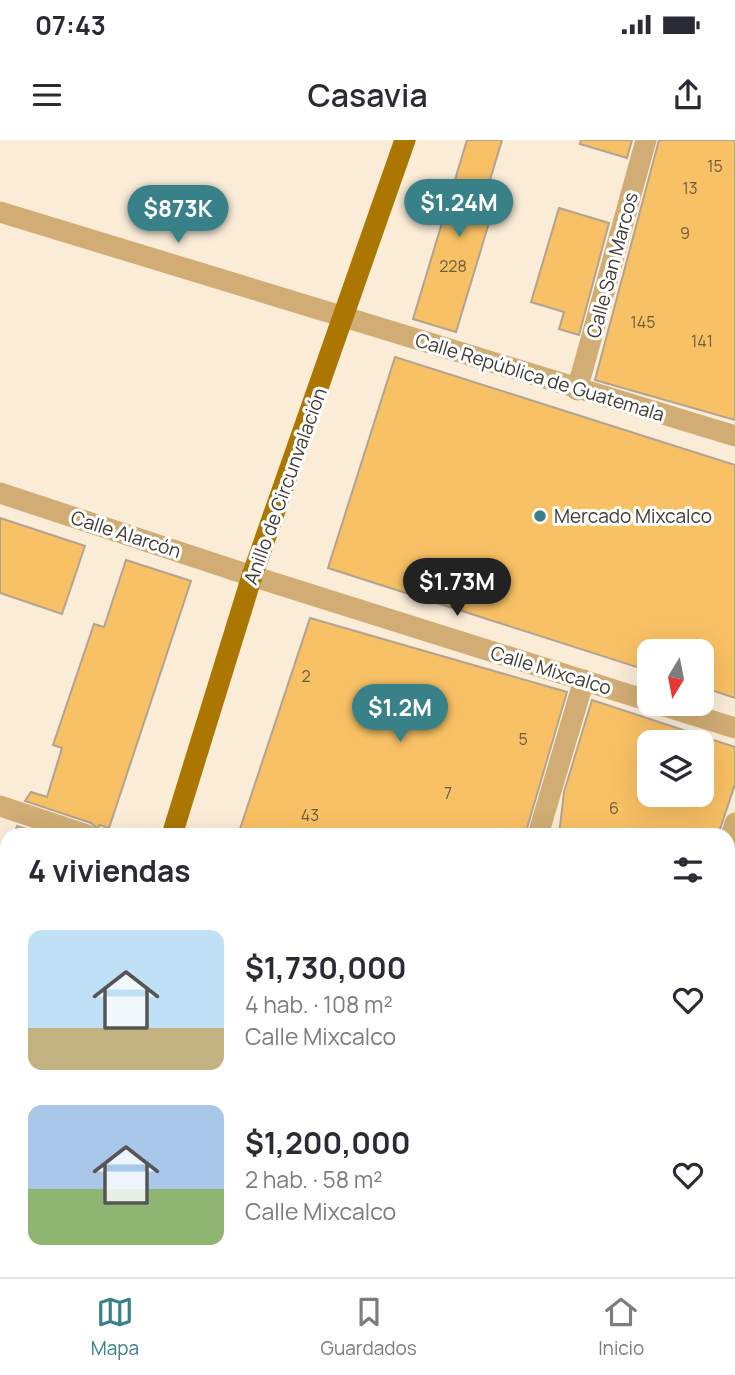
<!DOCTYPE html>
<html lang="es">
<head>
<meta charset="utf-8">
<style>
  :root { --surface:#fff; --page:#f7f7f7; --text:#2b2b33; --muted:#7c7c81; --line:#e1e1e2; --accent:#398188 }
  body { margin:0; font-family:Manrope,sans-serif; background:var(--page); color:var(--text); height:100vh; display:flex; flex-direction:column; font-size:26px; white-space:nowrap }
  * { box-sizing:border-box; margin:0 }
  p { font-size:23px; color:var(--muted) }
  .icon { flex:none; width:38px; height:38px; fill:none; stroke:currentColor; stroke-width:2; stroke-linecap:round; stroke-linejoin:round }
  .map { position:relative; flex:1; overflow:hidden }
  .details { position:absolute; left:0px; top:688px; width:735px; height:450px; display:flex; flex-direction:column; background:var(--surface); border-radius:21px 21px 0 0; box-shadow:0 7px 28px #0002 }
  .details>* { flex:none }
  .needle { width:46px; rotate:190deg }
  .tools { position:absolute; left:637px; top:499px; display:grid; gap:14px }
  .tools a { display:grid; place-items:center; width:77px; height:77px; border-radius:14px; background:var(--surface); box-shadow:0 7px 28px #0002; font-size:35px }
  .price { position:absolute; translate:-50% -60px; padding:0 16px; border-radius:24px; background:var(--accent); color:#fff; font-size:23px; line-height:46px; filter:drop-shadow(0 2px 4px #0008) }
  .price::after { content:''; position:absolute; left:50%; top:42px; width:21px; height:16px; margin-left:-10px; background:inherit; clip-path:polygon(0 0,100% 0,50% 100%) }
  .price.on { background:#222; color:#fff }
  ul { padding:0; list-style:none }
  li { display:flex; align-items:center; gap:21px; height:175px; padding:0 28px }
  li span { display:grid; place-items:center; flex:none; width:196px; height:140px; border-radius:14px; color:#555 }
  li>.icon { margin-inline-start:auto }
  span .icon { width:84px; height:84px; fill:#fffc; stroke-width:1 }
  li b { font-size:30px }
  h2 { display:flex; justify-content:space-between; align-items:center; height:84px; padding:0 28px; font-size:30px }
  .status { display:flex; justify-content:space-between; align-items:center; height:49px; padding:0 35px; background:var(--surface); direction:ltr }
  .status svg { height:19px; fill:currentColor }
  header { display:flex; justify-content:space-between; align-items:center; height:91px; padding:0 28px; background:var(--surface); font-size:32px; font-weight:600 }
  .tabs { display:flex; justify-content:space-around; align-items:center; height:98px; border-top:2px solid var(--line); background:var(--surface); font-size:19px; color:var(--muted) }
  .tabs a { display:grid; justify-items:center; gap:4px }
  .tabs .on { color:var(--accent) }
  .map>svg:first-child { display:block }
  .building { fill:#f9c165; stroke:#b1a491; stroke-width:2; fill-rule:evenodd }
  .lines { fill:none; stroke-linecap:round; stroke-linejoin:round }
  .minor { stroke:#d1ad75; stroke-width:21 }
  .major { stroke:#ab7700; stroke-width:21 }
  .poi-dot { fill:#398188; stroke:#fff; stroke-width:2.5 }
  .labels { text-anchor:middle; stroke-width:6; stroke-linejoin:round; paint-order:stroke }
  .number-label { font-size:16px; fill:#6e5c3f }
  .street-label { font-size:19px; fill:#403a32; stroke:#fff }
  .poi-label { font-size:19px; fill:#403a32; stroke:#fff; text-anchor:start }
</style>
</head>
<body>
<div class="status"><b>07:43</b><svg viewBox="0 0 49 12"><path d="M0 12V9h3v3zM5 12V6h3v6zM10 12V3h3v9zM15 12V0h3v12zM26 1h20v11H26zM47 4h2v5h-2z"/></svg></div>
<header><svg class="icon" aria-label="menu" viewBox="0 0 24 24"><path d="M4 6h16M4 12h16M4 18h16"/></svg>Casavia<svg class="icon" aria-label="share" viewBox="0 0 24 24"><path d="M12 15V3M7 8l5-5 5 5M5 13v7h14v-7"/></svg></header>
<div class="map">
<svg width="735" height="1137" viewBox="0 0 735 1137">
  <rect width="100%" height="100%" fill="#faecd7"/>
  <g class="building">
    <polygon points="467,0 502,0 481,70 492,73 456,192 413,179"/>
    <polygon points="581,0 632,0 627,18 580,4"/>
    <polygon points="659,0 735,0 735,280 595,240"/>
    <polygon points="559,68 609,83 579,195 559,189 564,172 531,162"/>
    <polygon points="395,217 735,325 735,558 702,547 702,511 649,511 649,531 328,428"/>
    <polygon points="0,378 85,406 62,474 0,453"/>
    <polygon points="126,420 191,441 109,688 99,685 98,689 91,683 25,661 31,652 47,657 62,608 53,605 94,484 104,487"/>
    <polygon points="310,478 567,552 525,695 238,695"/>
    <path d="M592,560L735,607V644L718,695H559L564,652ZM649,602H702V654H649Z"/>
    <polygon points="17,686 45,695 14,695"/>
  </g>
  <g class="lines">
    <g class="minor">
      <polyline points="0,72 735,296"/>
      <polyline points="577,250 646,0"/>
      <polyline points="0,353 252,436 649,561"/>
      <polyline points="658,564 735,588"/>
      <polyline points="0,666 87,695"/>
      <polyline points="538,695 584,540"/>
      <polyline points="728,706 735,683"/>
      <polyline points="728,896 735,898"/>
      <polyline points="0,962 7,964"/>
      <polyline points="0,981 7,983"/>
      <polyline points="501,1130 522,1137"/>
      <polyline points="377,1137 379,1130"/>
      <polyline points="591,1137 593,1130"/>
    </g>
    <g class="major">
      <polyline points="172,695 252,436 405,0"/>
      <polyline points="27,1137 29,1130"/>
    </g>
  </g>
  <circle class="poi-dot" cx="540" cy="376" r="7"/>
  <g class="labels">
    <g class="number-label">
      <text x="715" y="32">15</text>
      <text x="690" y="54">13</text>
      <text x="685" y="99">9</text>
      <text x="453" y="132">228</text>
      <text x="643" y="188">145</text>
      <text x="702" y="207">141</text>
      <text x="306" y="542">2</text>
      <text x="523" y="605">5</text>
      <text x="448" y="659">7</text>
      <text x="614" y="674">6</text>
      <text x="310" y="681">43</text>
    </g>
    <g class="street-label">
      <text transform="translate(612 125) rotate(-75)" y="7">Calle San Marcos</text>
      <text transform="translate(540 237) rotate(17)" y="7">Calle República de Guatemala</text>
      <text transform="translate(285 346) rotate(-70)" y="7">Anillo de Circunvalación</text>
      <text transform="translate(126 394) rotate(18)" y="7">Calle Alarcón</text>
      <text transform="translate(551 530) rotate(17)" y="7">Calle Mixcalco</text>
    </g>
    <g class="poi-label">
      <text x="554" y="383">Mercado Mixcalco</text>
    </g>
  </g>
</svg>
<div class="tools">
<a><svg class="needle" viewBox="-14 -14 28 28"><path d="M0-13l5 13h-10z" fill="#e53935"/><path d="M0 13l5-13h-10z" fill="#7c7c81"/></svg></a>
<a><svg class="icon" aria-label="layers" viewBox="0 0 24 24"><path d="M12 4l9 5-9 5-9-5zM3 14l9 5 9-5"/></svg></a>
</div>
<b class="price" style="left:459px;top:99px">$1.24M</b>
<b class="price" style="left:178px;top:105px">$873K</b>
<b class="price on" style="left:457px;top:478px">$1.73M</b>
<b class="price" style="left:400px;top:604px">$1.2M</b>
<section class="details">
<h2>4 viviendas<svg class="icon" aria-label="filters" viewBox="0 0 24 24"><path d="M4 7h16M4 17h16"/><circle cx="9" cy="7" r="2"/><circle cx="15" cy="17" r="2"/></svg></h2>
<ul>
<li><span style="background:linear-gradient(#bfe0f5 70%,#c2b280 0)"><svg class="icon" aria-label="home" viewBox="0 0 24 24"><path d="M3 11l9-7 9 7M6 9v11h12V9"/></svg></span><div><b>$1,730,000</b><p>4 hab. · 108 m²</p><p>Calle Mixcalco</p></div><svg class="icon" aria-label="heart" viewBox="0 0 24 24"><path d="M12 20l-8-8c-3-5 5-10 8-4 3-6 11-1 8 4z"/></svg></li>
<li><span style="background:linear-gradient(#a9c7e8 60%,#8fb573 0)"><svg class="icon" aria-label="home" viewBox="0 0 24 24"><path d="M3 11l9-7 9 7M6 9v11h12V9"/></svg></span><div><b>$1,200,000</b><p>2 hab. · 58 m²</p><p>Calle Mixcalco</p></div><svg class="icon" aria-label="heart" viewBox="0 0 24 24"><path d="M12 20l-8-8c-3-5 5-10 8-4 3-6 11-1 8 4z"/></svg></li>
</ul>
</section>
</div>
<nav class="tabs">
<a class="on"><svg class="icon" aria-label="map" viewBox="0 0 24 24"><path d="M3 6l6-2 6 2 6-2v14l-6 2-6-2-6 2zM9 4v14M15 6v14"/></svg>Mapa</a>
<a><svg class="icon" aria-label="saved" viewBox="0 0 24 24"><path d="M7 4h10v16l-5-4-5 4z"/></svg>Guardados</a>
<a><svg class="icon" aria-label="home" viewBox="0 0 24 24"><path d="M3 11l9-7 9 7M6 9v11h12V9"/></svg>Inicio</a>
</nav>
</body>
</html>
